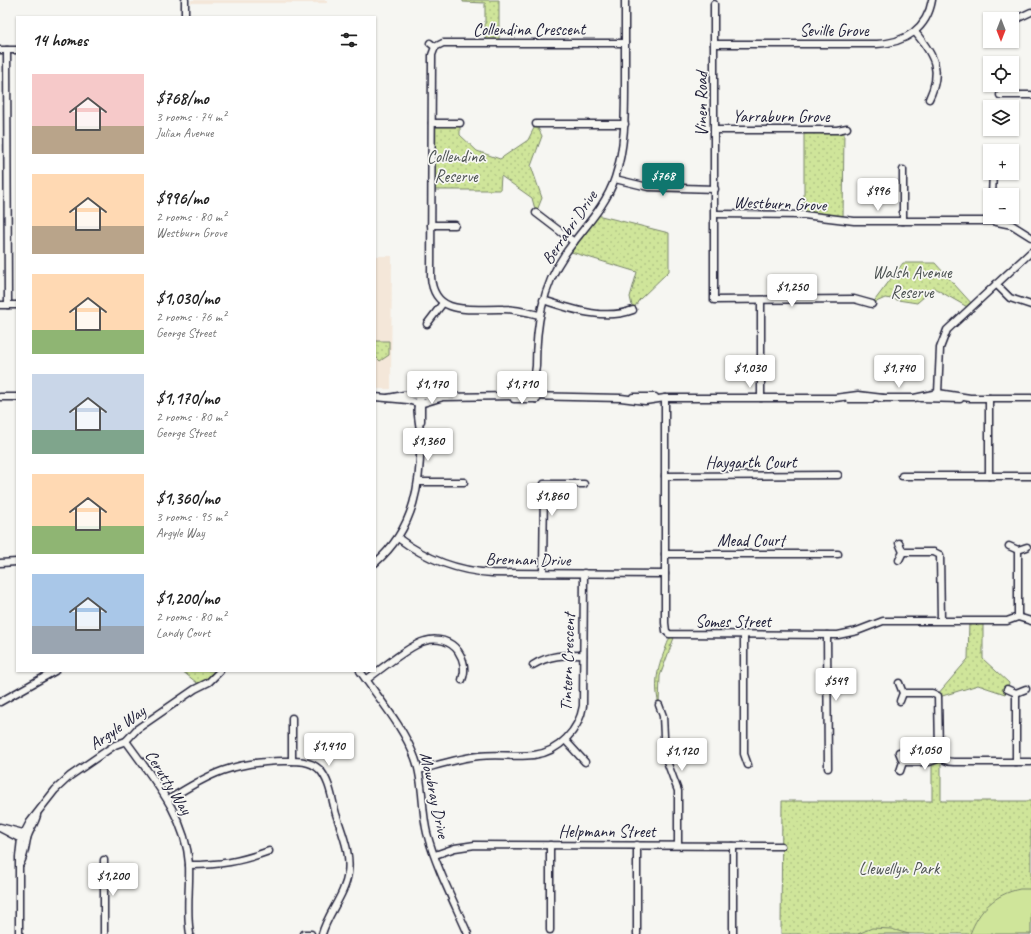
<!DOCTYPE html>
<html lang="en">
<head>
<meta charset="utf-8">
<style>
  :root { --surface:#fff; --page:#f2f2f2; --text:#222; --muted:#767676; --accent:#0f766e }
  body { margin:0; font-family:Caveat,sans-serif; background:var(--page); color:var(--text); height:100vh; display:flex; flex-direction:column; font-size:15px; white-space:nowrap }
  * { box-sizing:border-box; margin:0 }
  p { font-size:13px; color:var(--muted) }
  .icon { flex:none; width:22px; height:22px; fill:none; stroke:currentColor; stroke-width:2; stroke-linecap:round; stroke-linejoin:round }
  .map { position:relative; flex:1; overflow:hidden }
  .details { position:absolute; left:16px; top:16px; width:360px; height:656px; display:flex; flex-direction:column; background:var(--surface); border-radius:0px; box-shadow:0 1px 3px #0004 }
  .details>* { flex:none }
  .needle { width:26px; rotate:180deg }
  .tools { position:absolute; left:983px; top:12px; display:grid; gap:8px }
  .tools a { display:grid; place-items:center; width:36px; height:36px; border-radius:0px; background:var(--surface); box-shadow:0 1px 3px #0004; font-size:20px }
  .price { position:absolute; translate:-50% -34px; padding:0 9px; border-radius:4px; background:#fff; color:#222; font-size:13px; line-height:26px; filter:drop-shadow(0 1px 2px #0008) }
  .price::after { content:''; position:absolute; left:50%; top:24px; width:12px; height:9px; margin-left:-6px; background:inherit; clip-path:polygon(0 0,100% 0,50% 100%) }
  .price.current { background:var(--accent); color:#fff }
  ul { padding:0; list-style:none }
  li { display:flex; align-items:center; gap:12px; height:100px; padding:0 16px }
  li span { display:grid; place-items:center; flex:none; width:112px; height:80px; border-radius:0px; color:#555 }
  li>.icon { margin-inline-start:auto }
  span .icon { width:48px; height:48px; fill:#fffc; stroke-width:1 }
  li b { font-size:17px }
  h2 { display:flex; justify-content:space-between; align-items:center; height:48px; padding:0 16px; font-size:17px }
  .map>svg:first-child { display:block }
  .built { fill:#f4e7d9 }
  .grass { fill:url(#grass-dots); stroke:#78846a }
  .garden { fill:#cfe59a; stroke:#78846a }
  .lines { fill:none; stroke-linecap:round; stroke-linejoin:round }
  .street-casing { stroke:#22223b; stroke-width:9 }
  .street { stroke:#f6f6f2; stroke-width:6 }
  .labels { text-anchor:middle; stroke-width:3.5; stroke-linejoin:round; paint-order:stroke }
  .street-label { font-size:17px; fill:#22223b; stroke:#f6f6f2 }
  .park-label { font-size:17px; fill:#4d5353; stroke:#f6f6f2 }
</style>
</head>
<body>
<div class="map">
<svg width="1031" height="934" viewBox="0 0 1031 934">
  <defs>
    <pattern id="grass-dots" width="8" height="8" patternUnits="userSpaceOnUse"><rect width="8" height="8" fill="#cfe59a"/><path d="M2 2h.1M6 6h.1" fill="none" stroke="#b1c486" stroke-width="1.8" stroke-linecap="round"/></pattern>
  </defs>
  <rect width="100%" height="100%" fill="#f6f6f2"/>
  <filter id="ink" filterUnits="userSpaceOnUse"><feTurbulence type="fractalNoise" baseFrequency=".025" numOctaves="2"/><feDisplacementMap in="SourceGraphic" scale="8" xChannelSelector="R" yChannelSelector="G"/><feConvolveMatrix kernelMatrix="1 2 1 2 8 2 1 2 1" color-interpolation-filters="sRGB"/></filter>
  <g filter="url(#ink)">
    <g class="built">
      <rect x="191" y="0" width="136" height="3"/>
      <polygon points="375,256 392,256 391,389 375,389"/>
    </g>
    <g class="grass">
      <polygon points="463,0 499,0 499,43 485,43 485,3 463,2"/>
      <polygon points="432,123 460,123 460,135 477,151 500,159 528,140 536,124 542,136 531,166 542,198 536,213 532,198 501,176 500,190 432,190"/>
      <polygon points="844,129 843,220 804,215 804,130"/>
      <polygon points="597,215 669,233 669,271 639,300 633,310 630,297 637,272 568,251"/>
      <polygon points="903,263 935,263 973,305 969,308 934,288 917,303 885,298 872,304"/>
      <polygon points="375,341 389,341 389,355 380,361 375,356"/>
      <polygon points="969,621 983,621 983,659 1009,683 1005,694 978,685 939,697 937,695 968,659"/>
      <path d="M671,634L675,635L660,676L659,705C652,676 661,661 671,634Z"/>
      <polygon points="182,671 220,671 201,686"/>
      <polygon points="941,758 941,801 1031,801 1031,934 781,934 782,801 932,801 932,762"/>
    </g>
    <g class="garden">
      <path d="M1020,889H1031V934H970C979,910 995,894 1020,889Z"/>
      <polygon points="872,928 891,929 909,934 858,934"/>
    </g>
    <g class="lines">
      <g class="street-casing">
        <g id="street">
          <polyline points="714,4 714,300 854,299 872,304"/>
          <polyline points="185,17 185,0"/>
          <polyline points="1012,21 1031,12"/>
          <path d="M915,32C934,55 943,70 929,99"/>
          <path d="M430,43L435,47L432,55L431,277C434,318 474,308 503,309C515,309 527,312 539,315"/>
          <path d="M714,44H877C905,43 927,29 932,0"/>
          <polyline points="435,47 443,43 625,43"/>
          <polyline points="0,50 17,50"/>
          <polyline points="7,50 8,305"/>
          <polyline points="1000,95 1031,95"/>
          <polyline points="432,123 460,123"/>
          <polyline points="536,124 625,124"/>
          <polyline points="715,130 837,130 847,128"/>
          <polyline points="615,179 648,187 715,189"/>
          <polyline points="992,195 993,173"/>
          <polyline points="536,213 574,242"/>
          <polyline points="715,214 804,215 854,221 992,221 1012,225 1031,237"/>
          <polyline points="903,221 903,170"/>
          <polyline points="431,225 455,225"/>
          <polyline points="996,284 1010,298 1031,305"/>
          <path d="M543,300C572,309 604,321 633,310"/>
          <polyline points="761,300 761,398"/>
          <polyline points="0,305 17,305"/>
          <polyline points="427,324 443,303"/>
          <polyline points="0,397 17,397"/>
          <polyline points="375,397 408,400 420,404 440,398"/>
          <polyline points="633,397 655,397"/>
          <polyline points="388,398 404,395 443,397 525,396 621,398 645,401 665,398 835,398 858,395 883,398"/>
          <polyline points="665,398 665,623 666,631 669,634 838,635 857,631 883,621 1007,621 1018,617 1031,621"/>
          <polyline points="880,398 914,398 938,393 970,398 1031,398"/>
          <polyline points="920,398 960,399"/>
          <polyline points="940,398 938,393 940,348 947,330 1031,252"/>
          <polyline points="989,398 989,476"/>
          <polyline points="514,399 537,399"/>
          <path d="M536,399C530,391 535,376 536,366C536,326 542,287 565,254C583,228 605,208 615,178C625,147 625,117 625,85C625,57 625,28 625,0"/>
          <polyline points="536,399 538,394 537,379"/>
          <polyline points="849,399 871,399"/>
          <polyline points="421,421 421,401"/>
          <polyline points="665,476 838,475"/>
          <polyline points="902,476 1031,476"/>
          <polyline points="419,482 464,482"/>
          <path d="M398,538C426,559 458,571 492,573L665,574"/>
          <polyline points="899,543 903,552 899,560"/>
          <polyline points="1009,546 1018,550 1027,547"/>
          <polyline points="903,552 934,552 940,555 941,620"/>
          <polyline points="665,554 838,554"/>
          <polyline points="0,563 17,562"/>
          <path d="M375,563C415,529 422,481 420,431C419,419 415,408 420,397"/>
          <polyline points="543,573 544,484 584,484"/>
          <polyline points="1018,617 1018,550"/>
          <polyline points="744,635 744,754 748,765"/>
          <polyline points="827,635 828,768"/>
          <path d="M533,665C549,655 564,655 583,655"/>
          <path d="M360,671C379,699 403,726 415,758C424,782 421,808 427,833C435,865 454,902 468,934"/>
          <path d="M366,680C380,670 410,645 425,641C437,637 451,641 458,651C464,660 466,670 462,680"/>
          <polyline points="899,683 903,693 900,701"/>
          <polyline points="1007,689 1016,693 1026,689"/>
          <path d="M903,693H932L938,696L939,752C941,760 947,762 954,762H1031"/>
          <polyline points="1016,693 1016,762"/>
          <polyline points="0,702 55,671"/>
          <polyline points="659,705 663,716 665,756 678,791 678,845"/>
          <polyline points="565,740 585,762"/>
          <path d="M126,741C153,779 186,816 189,864C190,887 186,911 190,934"/>
          <polyline points="899,752 903,762 900,771"/>
          <polyline points="292,761 292,718"/>
          <polyline points="903,762 929,762 941,758"/>
          <path d="M419,770C438,765 459,758 479,756C497,754 516,757 534,755C559,752 579,730 583,706L584,573"/>
          <path d="M168,800C210,773 233,762 284,761C296,761 309,760 319,769C330,780 332,800 336,814C342,833 351,853 348,873C345,895 328,913 322,934"/>
          <polyline points="0,827 23,833 27,838 21,839 0,828"/>
          <polyline points="637,845 637,934"/>
          <polyline points="435,855 455,848 475,845 781,846"/>
          <polyline points="104,860 104,934"/>
          <path d="M20,864C25,855 25,848 27,839C28,832 35,824 37,815"/>
          <path d="M189,865C221,865 239,862 269,851"/>
          <polyline points="550,930 550,845"/>
          <polyline points="19,934 19,857 21,839 30,822 44,804 55,790 70,776 115,745 126,741 137,729 195,689 209,682 220,671"/>
          <polyline points="304,934 311,934"/>
          <polyline points="733,934 733,846"/>
        </g>
      </g>
      <use href="#street" class="street"/>
    </g>
  </g>
  <g class="labels">
    <g class="street-label">
      <text x="529" y="35">Collendina Crescent</text>
      <text x="834" y="36">Seville Grove</text>
      <text transform="translate(701 104) rotate(-90)" y="6">Vinen Road</text>
      <text x="781" y="122">Yarraburn Grove</text>
      <text transform="translate(780 203) rotate(2)" y="6">Westburn Grove</text>
      <text transform="translate(569 227) rotate(-56)" y="6">Berrabri Drive</text>
      <text x="751" y="468">Haygarth Court</text>
      <text x="751" y="546">Mead Court</text>
      <text transform="translate(528 559) rotate(1)" y="6">Brennan Drive</text>
      <text x="733" y="627">Somes Street</text>
      <text transform="translate(567 662) rotate(-88)" y="6">Tintern Crescent</text>
      <text transform="translate(117 727) rotate(-35)" y="6">Argyle Way</text>
      <text transform="translate(169 782) rotate(58)" y="6">Cerutty Way</text>
      <text transform="translate(435 795) rotate(78)" y="6">Mowbray Drive</text>
      <text x="607" y="837">Helpmann Street</text>
    </g>
    <g class="park-label">
      <text x="456" y="162">Collendina<tspan x="456" dy="20">Reserve</tspan></text>
      <text x="912" y="278">Walsh Avenue<tspan x="912" dy="20">Reserve</tspan></text>
      <text x="899" y="874">Llewellyn Park</text>
    </g>
  </g>
</svg>
<div class="tools">
<a><svg class="needle" viewBox="-14 -14 28 28"><path d="M0-13l5 13h-10z" fill="#e53935"/><path d="M0 13l5-13h-10z" fill="#767676"/></svg></a>
<a><svg class="icon" aria-label="locate" viewBox="0 0 24 24"><circle cx="12" cy="12" r="6"/><path d="M12 2v4M12 18v4M2 12h4M18 12h4"/></svg></a>
<a><svg class="icon" aria-label="layers" viewBox="0 0 24 24"><path d="M12 4l9 5-9 5-9-5zM3 14l9 5 9-5"/></svg></a>
<a>+</a>
<a>−</a>
</div>
<b class="price current" style="left:663px;top:197px">$768</b>
<b class="price" style="left:878px;top:212px">$996</b>
<b class="price" style="left:792px;top:308px">$1,250</b>
<b class="price" style="left:750px;top:389px">$1,030</b>
<b class="price" style="left:899px;top:389px">$1,740</b>
<b class="price" style="left:432px;top:405px">$1,170</b>
<b class="price" style="left:522px;top:405px">$1,710</b>
<b class="price" style="left:428px;top:462px">$1,360</b>
<b class="price" style="left:552px;top:517px">$1,860</b>
<b class="price" style="left:836px;top:702px">$549</b>
<b class="price" style="left:329px;top:767px">$1,410</b>
<b class="price" style="left:925px;top:771px">$1,050</b>
<b class="price" style="left:682px;top:772px">$1,120</b>
<b class="price" style="left:113px;top:897px">$1,200</b>
<section class="details">
<h2>14 homes<svg class="icon" aria-label="filters" viewBox="0 0 24 24"><path d="M4 7h16M4 17h16"/><circle cx="9" cy="7" r="2"/><circle cx="15" cy="17" r="2"/></svg></h2>
<ul>
<li><span style="background:linear-gradient(#f6c9c9 65%,#b9a48a 0)"><svg class="icon" aria-label="home" viewBox="0 0 24 24"><path d="M3 11l9-7 9 7M6 9v11h12V9"/></svg></span><div><b>$768/mo</b><p>3 rooms · 74 m²</p><p>Julian Avenue</p></div></li>
<li><span style="background:linear-gradient(#ffd9b3 65%,#b9a48a 0)"><svg class="icon" aria-label="home" viewBox="0 0 24 24"><path d="M3 11l9-7 9 7M6 9v11h12V9"/></svg></span><div><b>$996/mo</b><p>2 rooms · 80 m²</p><p>Westburn Grove</p></div></li>
<li><span style="background:linear-gradient(#ffd9b3 70%,#8fb573 0)"><svg class="icon" aria-label="home" viewBox="0 0 24 24"><path d="M3 11l9-7 9 7M6 9v11h12V9"/></svg></span><div><b>$1,030/mo</b><p>2 rooms · 76 m²</p><p>George Street</p></div></li>
<li><span style="background:linear-gradient(#c9d6e8 70%,#7fa58c 0)"><svg class="icon" aria-label="home" viewBox="0 0 24 24"><path d="M3 11l9-7 9 7M6 9v11h12V9"/></svg></span><div><b>$1,170/mo</b><p>2 rooms · 80 m²</p><p>George Street</p></div></li>
<li><span style="background:linear-gradient(#ffd9b3 65%,#8fb573 0)"><svg class="icon" aria-label="home" viewBox="0 0 24 24"><path d="M3 11l9-7 9 7M6 9v11h12V9"/></svg></span><div><b>$1,360/mo</b><p>3 rooms · 95 m²</p><p>Argyle Way</p></div></li>
<li><span style="background:linear-gradient(#a9c7e8 65%,#9aa5b1 0)"><svg class="icon" aria-label="home" viewBox="0 0 24 24"><path d="M3 11l9-7 9 7M6 9v11h12V9"/></svg></span><div><b>$1,200/mo</b><p>2 rooms · 80 m²</p><p>Landy Court</p></div></li>
</ul>
</section>
</div>
</body>
</html>
